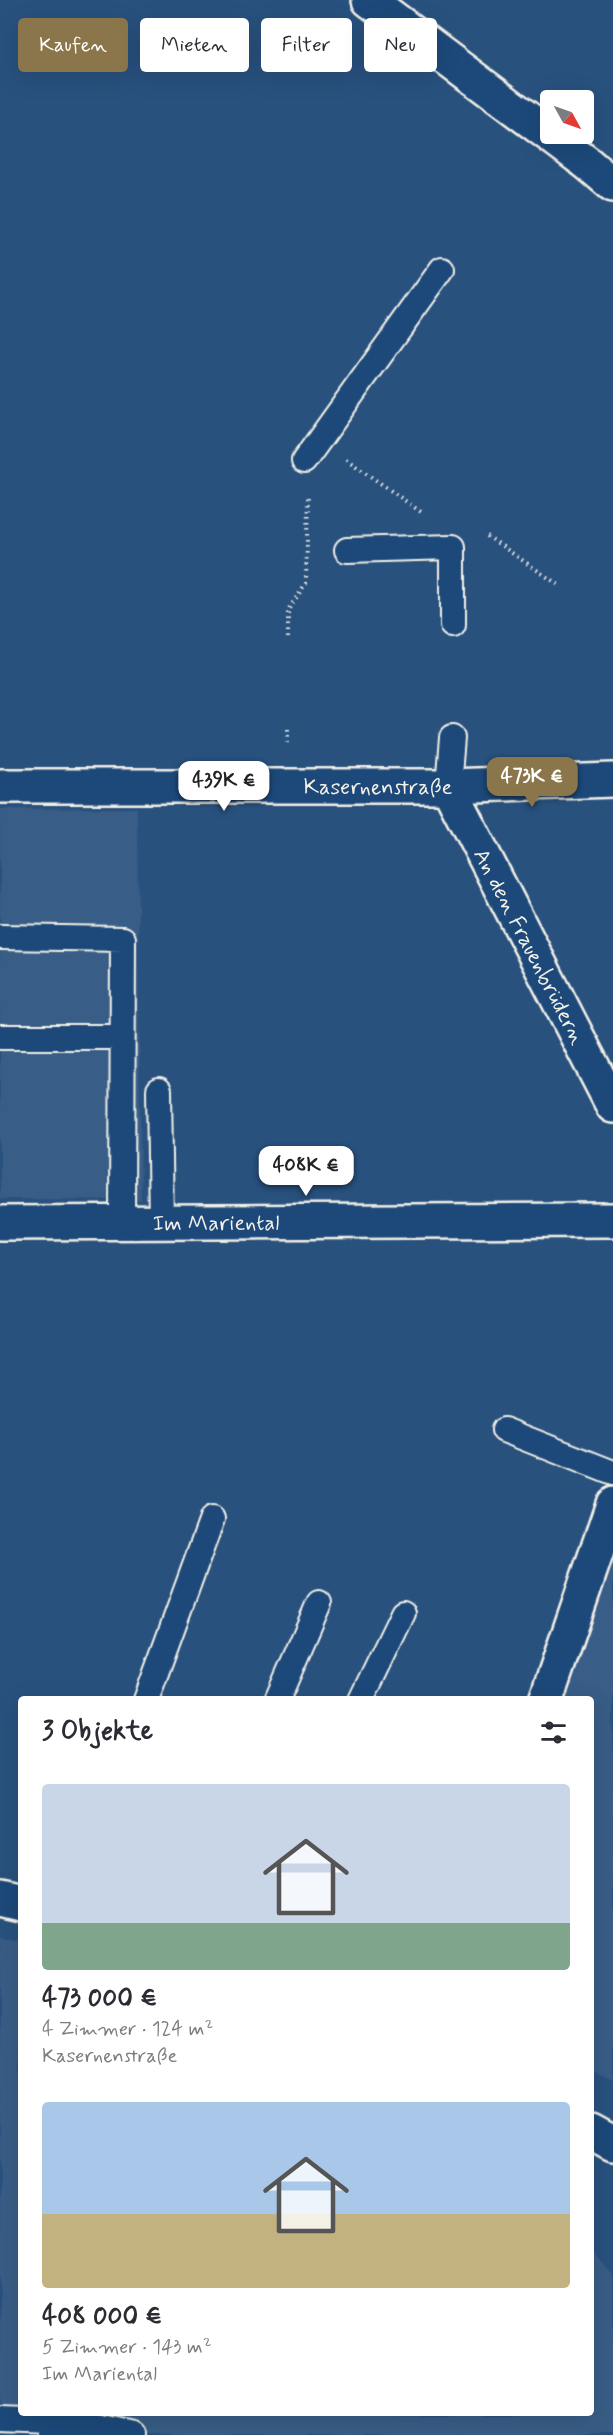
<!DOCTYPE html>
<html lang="de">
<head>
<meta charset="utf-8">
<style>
  :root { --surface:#fff; --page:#f7f7f7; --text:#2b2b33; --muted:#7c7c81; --accent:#8a764a }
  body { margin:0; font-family:Mynerve,sans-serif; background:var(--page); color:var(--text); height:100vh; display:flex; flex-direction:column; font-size:22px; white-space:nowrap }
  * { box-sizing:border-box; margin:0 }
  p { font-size:20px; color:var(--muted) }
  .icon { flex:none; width:33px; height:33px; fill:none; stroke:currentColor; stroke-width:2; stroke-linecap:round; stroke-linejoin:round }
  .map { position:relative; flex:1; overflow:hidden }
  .drawer { position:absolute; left:18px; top:1696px; width:576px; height:720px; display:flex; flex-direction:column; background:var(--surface); border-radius:6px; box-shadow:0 6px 24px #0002 }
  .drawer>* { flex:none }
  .hud { position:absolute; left:18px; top:18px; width:578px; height:54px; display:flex; gap:12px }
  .needle { width:39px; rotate:130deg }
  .fabs { position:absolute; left:540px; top:90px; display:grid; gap:12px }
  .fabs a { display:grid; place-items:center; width:54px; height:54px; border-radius:6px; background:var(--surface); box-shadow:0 6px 24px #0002; font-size:30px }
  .price { position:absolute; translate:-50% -51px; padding:0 14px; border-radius:12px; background:#fff; color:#222; font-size:20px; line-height:39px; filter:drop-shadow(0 2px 3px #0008) }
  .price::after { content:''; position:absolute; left:50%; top:36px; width:18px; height:14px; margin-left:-9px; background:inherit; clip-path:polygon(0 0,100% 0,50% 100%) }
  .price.current { background:var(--accent); color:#fff }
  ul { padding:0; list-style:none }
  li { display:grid; align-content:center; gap:12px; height:318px; padding:0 24px }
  li span { display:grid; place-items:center; height:186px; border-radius:6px; color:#555 }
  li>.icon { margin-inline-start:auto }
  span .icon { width:108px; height:108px; fill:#fffc; stroke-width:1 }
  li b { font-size:26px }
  h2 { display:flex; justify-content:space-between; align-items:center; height:72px; padding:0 24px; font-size:26px }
  .tag { padding:0 21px; border-radius:6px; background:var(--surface); box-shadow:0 6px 24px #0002; font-size:21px; line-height:54px }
  .tag.current { background:var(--accent); color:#fff }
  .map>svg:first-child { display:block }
  .built { fill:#375d86 }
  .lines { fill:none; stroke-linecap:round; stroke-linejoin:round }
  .lane-casing { stroke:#f4f1e8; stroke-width:28 }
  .street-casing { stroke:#f4f1e8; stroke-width:38 }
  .secondary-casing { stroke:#f4f1e8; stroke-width:38 }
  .path { stroke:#f4f1e8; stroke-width:4; stroke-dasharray:1.5 4.5; stroke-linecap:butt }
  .lane { stroke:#1f4a7a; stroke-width:24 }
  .street { stroke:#1f4a7a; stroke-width:33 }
  .secondary { stroke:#1f4a7a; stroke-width:33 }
  .labels { text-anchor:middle; stroke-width:6; stroke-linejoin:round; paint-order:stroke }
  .street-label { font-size:22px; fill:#f4f1e8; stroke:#1f4a7a }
</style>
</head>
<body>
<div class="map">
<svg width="613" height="2435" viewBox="0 0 613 2435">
  <rect width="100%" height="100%" fill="#28517e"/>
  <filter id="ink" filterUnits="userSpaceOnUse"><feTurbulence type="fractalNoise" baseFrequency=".0167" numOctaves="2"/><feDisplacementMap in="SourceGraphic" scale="12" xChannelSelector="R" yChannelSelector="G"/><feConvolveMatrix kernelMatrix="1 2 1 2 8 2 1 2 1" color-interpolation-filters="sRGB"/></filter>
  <g filter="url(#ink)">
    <g class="built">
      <polygon points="137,808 141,1200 0,1199 0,809"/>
      <polygon points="613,1561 613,2080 591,2069 591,1700 565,1699"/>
      <polygon points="0,1936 21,1940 21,2414 591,2414 591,2250 613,2275 613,2435 0,2435"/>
    </g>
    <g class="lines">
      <g class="lane-casing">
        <g id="lane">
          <polyline points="304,461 442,269"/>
          <polyline points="347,550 453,547 453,625"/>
          <polyline points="448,786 452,738"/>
          <polyline points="0,937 123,939 122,1224"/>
          <polyline points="0,1037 121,1037"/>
          <polyline points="159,1090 161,1224"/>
          <polyline points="504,1430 613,1473"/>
          <polyline points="146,1700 212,1519"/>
          <polyline points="277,1700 319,1603"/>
          <polyline points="361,1700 403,1613"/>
          <polyline points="0,2420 72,2423"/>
          <polyline points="50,2435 84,2424 132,2435"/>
        </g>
      </g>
      <g class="street-casing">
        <g id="street">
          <polyline points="369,0 587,163 613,185"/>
          <path id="s1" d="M0,786H448L613,780"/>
          <path id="s2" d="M448,786L613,1106"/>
          <path id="s3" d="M0,1223L613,1220"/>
          <polyline points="546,1700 613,1504"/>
        </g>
      </g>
      <g class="secondary-casing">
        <g id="secondary">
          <polyline points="0,1899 21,1904"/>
          <polyline points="591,2132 613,2144"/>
        </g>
      </g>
      <g class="path">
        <polyline points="346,459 421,512"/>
        <polyline points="487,536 559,585"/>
        <polyline points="288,638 288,610 306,583 308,495"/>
        <polyline points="288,729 288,746"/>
      </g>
      <use href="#lane" class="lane"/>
      <use href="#street" class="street"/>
      <use href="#secondary" class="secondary"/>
    </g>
  </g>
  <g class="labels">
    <g class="street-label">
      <text dy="8" stroke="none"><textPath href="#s1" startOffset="378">Kasernenstraße</textPath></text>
      <text dy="8" stroke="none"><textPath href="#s2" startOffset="180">An den Frauenbrüdern</textPath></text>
      <text dy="8" stroke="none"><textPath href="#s3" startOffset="216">Im Mariental</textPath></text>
    </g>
  </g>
</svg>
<div class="fabs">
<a><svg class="needle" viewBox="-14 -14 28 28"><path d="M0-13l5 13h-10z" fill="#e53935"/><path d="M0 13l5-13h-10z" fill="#7c7c81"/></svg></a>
</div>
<b class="price current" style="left:532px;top:808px">473K €</b>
<b class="price" style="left:224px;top:812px">439K €</b>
<b class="price" style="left:306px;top:1197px">408K €</b>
<div class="hud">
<a class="tag current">Kaufen</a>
<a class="tag">Mieten</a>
<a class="tag">Filter</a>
<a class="tag">Neu</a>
</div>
<section class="drawer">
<h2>3 Objekte<svg class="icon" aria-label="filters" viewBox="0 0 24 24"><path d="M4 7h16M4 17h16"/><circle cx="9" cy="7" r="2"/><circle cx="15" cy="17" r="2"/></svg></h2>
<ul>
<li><span style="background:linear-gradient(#c9d6e8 75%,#7fa58c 0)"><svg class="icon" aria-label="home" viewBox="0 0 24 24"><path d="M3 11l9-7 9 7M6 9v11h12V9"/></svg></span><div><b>473 000 €</b><p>4 Zimmer · 124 m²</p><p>Kasernenstraße</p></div></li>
<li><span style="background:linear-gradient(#a9c7e8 60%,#c2b280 0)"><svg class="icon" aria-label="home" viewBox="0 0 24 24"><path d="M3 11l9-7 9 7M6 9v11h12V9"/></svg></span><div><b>408 000 €</b><p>5 Zimmer · 143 m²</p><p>Im Mariental</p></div></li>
</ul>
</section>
</div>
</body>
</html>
